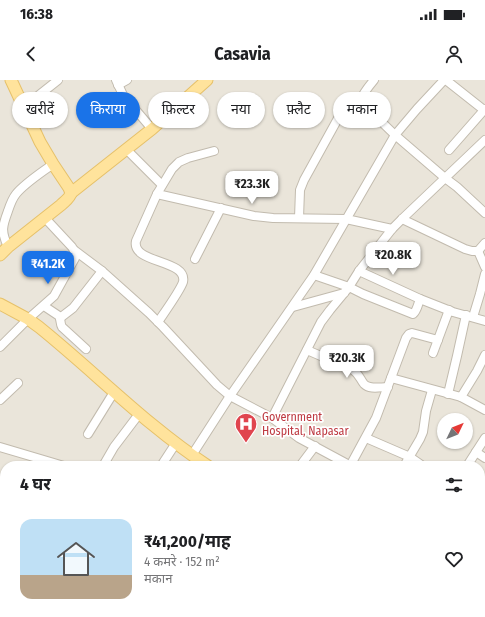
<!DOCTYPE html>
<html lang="hi">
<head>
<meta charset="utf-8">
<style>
  :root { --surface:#fff; --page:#f2f2f2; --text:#202124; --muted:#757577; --line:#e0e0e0; --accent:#1a73e8 }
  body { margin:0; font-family:"Fira Sans Condensed","Noto Sans Devanagari",sans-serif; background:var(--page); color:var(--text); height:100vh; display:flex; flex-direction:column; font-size:15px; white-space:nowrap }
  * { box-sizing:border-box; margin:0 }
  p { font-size:13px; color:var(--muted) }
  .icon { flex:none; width:22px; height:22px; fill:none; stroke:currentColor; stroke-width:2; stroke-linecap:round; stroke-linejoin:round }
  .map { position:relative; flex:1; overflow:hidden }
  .sheet { position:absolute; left:0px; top:381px; width:485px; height:156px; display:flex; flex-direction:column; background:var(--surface); border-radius:16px 16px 0 0; box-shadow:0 1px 3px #0004 }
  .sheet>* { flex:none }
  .guide { position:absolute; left:12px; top:12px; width:461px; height:36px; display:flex; gap:8px }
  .needle { width:26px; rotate:47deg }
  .fabs { position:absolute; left:437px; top:333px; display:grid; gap:8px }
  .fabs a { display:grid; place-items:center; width:36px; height:36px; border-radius:50%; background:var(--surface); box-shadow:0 1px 3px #0004; font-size:20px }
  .price { position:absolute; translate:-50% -34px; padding:0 9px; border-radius:8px; background:#fff; color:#222; font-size:13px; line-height:26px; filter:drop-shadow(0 1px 2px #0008) }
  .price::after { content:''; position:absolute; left:50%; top:24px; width:12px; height:9px; margin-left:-6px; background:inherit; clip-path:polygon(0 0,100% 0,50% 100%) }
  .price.current { background:var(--accent); color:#fff }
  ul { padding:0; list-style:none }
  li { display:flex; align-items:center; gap:12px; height:100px; padding:0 20px }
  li+li { border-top:1px solid var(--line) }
  li span { display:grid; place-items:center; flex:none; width:112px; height:80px; border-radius:12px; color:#555 }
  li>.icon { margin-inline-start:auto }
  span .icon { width:48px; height:48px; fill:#fffc; stroke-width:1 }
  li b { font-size:17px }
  h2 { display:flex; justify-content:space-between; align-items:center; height:48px; padding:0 20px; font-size:17px }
  .tag { padding:0 14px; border-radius:18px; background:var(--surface); box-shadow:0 1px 3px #0004; font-size:14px; line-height:36px }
  .tag.current { background:var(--accent); color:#fff }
  .status { display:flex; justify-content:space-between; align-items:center; height:28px; padding:0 20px; background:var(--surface); direction:ltr }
  .status svg { height:11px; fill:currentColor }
  header { display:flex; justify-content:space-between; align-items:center; height:52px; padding:0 20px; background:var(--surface); font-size:18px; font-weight:700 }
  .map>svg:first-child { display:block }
  .residential { fill:#eae5da; fill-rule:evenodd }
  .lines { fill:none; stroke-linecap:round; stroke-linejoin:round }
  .minor-casing { stroke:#c2bbae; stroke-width:10 }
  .major-casing { stroke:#e6c16a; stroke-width:13 }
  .minor { stroke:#fff; stroke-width:8 }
  .major { stroke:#ffe39c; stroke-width:11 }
  .labels { text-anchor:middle; stroke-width:3.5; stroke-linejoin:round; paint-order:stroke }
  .health-label { font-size:12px; fill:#be3a42; stroke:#fff; text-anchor:start }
</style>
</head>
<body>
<div class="status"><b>16:38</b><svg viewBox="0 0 49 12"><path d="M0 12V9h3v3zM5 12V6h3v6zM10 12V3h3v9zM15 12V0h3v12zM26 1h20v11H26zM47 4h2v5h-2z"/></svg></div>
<header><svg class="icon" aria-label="back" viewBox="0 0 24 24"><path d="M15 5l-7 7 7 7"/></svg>Casavia<svg class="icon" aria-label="person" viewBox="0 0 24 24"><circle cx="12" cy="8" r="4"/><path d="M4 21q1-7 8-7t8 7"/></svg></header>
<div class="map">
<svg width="485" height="537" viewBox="0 0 485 537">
  <rect width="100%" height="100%" fill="#f6f3ec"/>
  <path class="residential" d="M0,0H485V537H0ZM444,340H466V362H444ZM5,386H480V532H5Z"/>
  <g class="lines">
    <g class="minor-casing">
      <g id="minor">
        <polyline points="116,0 123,15 152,49"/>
        <path d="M374,0C369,6 364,12 361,19L362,23L395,55L445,98L457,107L485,133"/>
        <polyline points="446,0 484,30"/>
        <polyline points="118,5 127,0"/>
        <polyline points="24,27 58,0"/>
        <polyline points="126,69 162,105"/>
        <polyline points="449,70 485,29"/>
        <polyline points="157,114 254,136 273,138 346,139 392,149"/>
        <polyline points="299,138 300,110 304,100 341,33 347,26 361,19"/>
        <polyline points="402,139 465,169 472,171 478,171 485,163"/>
        <path d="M8,167C1,151 2,147 8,131C10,125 12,119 16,114C25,103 41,93 53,84"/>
        <polyline points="74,170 102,191 149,233 163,247 217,305 230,316 272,338 299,358 351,386"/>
        <polyline points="478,171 485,187"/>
        <polyline points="195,179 221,128"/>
        <polyline points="359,191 420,219 453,232 485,241"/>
        <path d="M314,195L349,207L363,214L413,234C417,231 418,224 420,219"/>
        <path d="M44,226L59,236C61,239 60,244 62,247L86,269"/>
        <polyline points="293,227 344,213"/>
        <polyline points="473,237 480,214 485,194"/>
        <polyline points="60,238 73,228 102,191"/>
        <path d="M158,242C164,233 180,211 183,202C188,179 131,184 136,161L157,114L172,89L179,82L188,78L214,71"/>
        <polyline points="0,267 28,239 54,216 75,178 75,172 72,167 45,138"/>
        <path d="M307,270L353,290C359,294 360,299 364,304C370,310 380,307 388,307"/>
        <polyline points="433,273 449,230"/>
        <polyline points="391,298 461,317 485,330"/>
        <polyline points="448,314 457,276 466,235"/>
        <polyline points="461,317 477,291 485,275"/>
        <polyline points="0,320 18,303"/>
        <polyline points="272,338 321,242 330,230 349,207 359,191 392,149 402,139 485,60"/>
        <polyline points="88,354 114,312"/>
        <polyline points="366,358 410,377 423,386"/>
        <polyline points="0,367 64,386"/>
        <polyline points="476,372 485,378"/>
        <polyline points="192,375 230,316 314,195 395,55 417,29 444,0"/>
        <polyline points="103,386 114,367 139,334"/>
        <polyline points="161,386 176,363"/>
        <polyline points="300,386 315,366"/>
        <polyline points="350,386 376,338 406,258 409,254 412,253 438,260"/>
        <polyline points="404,386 420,359 423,352 426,331 432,310"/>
        <polyline points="467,386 485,358"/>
        <polyline points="0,402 5,401"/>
        <polyline points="480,423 485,426"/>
        <polyline points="480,446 485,442"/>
        <polyline points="0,482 5,487"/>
        <polyline points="480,487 485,480"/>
        <polyline points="63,532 70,537"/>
        <polyline points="194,532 201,537"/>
        <polyline points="221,537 224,532"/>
        <polyline points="445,537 449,532"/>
        <polyline points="484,537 485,535"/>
      </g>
    </g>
    <g class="major-casing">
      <g id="major">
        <polyline points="11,0 40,62 53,84 69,108 71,113"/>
        <polyline points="71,113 152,49 207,0"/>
        <path d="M0,175L8,167L61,125C65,121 70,118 71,113"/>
        <path d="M0,224L28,239L39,247C96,293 147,346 208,386"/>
        <polyline points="421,532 428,537"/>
      </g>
    </g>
    <use href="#minor" class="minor"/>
    <use href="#major" class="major"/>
  </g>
  <defs>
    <g id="hospital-pin" transform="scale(1.15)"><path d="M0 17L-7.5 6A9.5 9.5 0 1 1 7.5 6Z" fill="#e0444e" stroke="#fff"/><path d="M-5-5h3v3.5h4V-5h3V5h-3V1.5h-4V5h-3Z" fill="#fff"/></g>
  </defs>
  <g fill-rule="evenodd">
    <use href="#hospital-pin" x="246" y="344"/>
  </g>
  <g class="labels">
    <g class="health-label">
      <text x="262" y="341">Government<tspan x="262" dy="14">Hospital, Napasar</tspan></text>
    </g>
  </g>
</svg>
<div class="fabs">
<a><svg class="needle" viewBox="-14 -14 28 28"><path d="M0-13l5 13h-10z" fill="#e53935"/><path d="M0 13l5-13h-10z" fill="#757577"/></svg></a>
</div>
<b class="price" style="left:252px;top:125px">₹23.3K</b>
<b class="price" style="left:393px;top:196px">₹20.8K</b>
<b class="price current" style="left:48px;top:205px">₹41.2K</b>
<b class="price" style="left:347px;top:299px">₹20.3K</b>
<div class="guide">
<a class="tag">खरीदें</a>
<a class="tag current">किराया</a>
<a class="tag">फ़िल्टर</a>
<a class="tag">नया</a>
<a class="tag">फ़्लैट</a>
<a class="tag">मकान</a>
</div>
<section class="sheet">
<h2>4 घर<svg class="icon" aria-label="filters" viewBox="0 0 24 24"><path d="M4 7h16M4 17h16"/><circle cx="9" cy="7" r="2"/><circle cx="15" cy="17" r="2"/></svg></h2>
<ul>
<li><span style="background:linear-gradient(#bfe0f5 70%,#b9a48a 0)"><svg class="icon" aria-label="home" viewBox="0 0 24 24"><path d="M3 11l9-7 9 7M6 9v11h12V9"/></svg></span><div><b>₹41,200/माह</b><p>4 कमरे · 152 m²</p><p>मकान</p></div><svg class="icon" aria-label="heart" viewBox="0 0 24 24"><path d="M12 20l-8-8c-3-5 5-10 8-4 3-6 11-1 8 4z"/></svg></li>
</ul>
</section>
</div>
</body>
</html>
